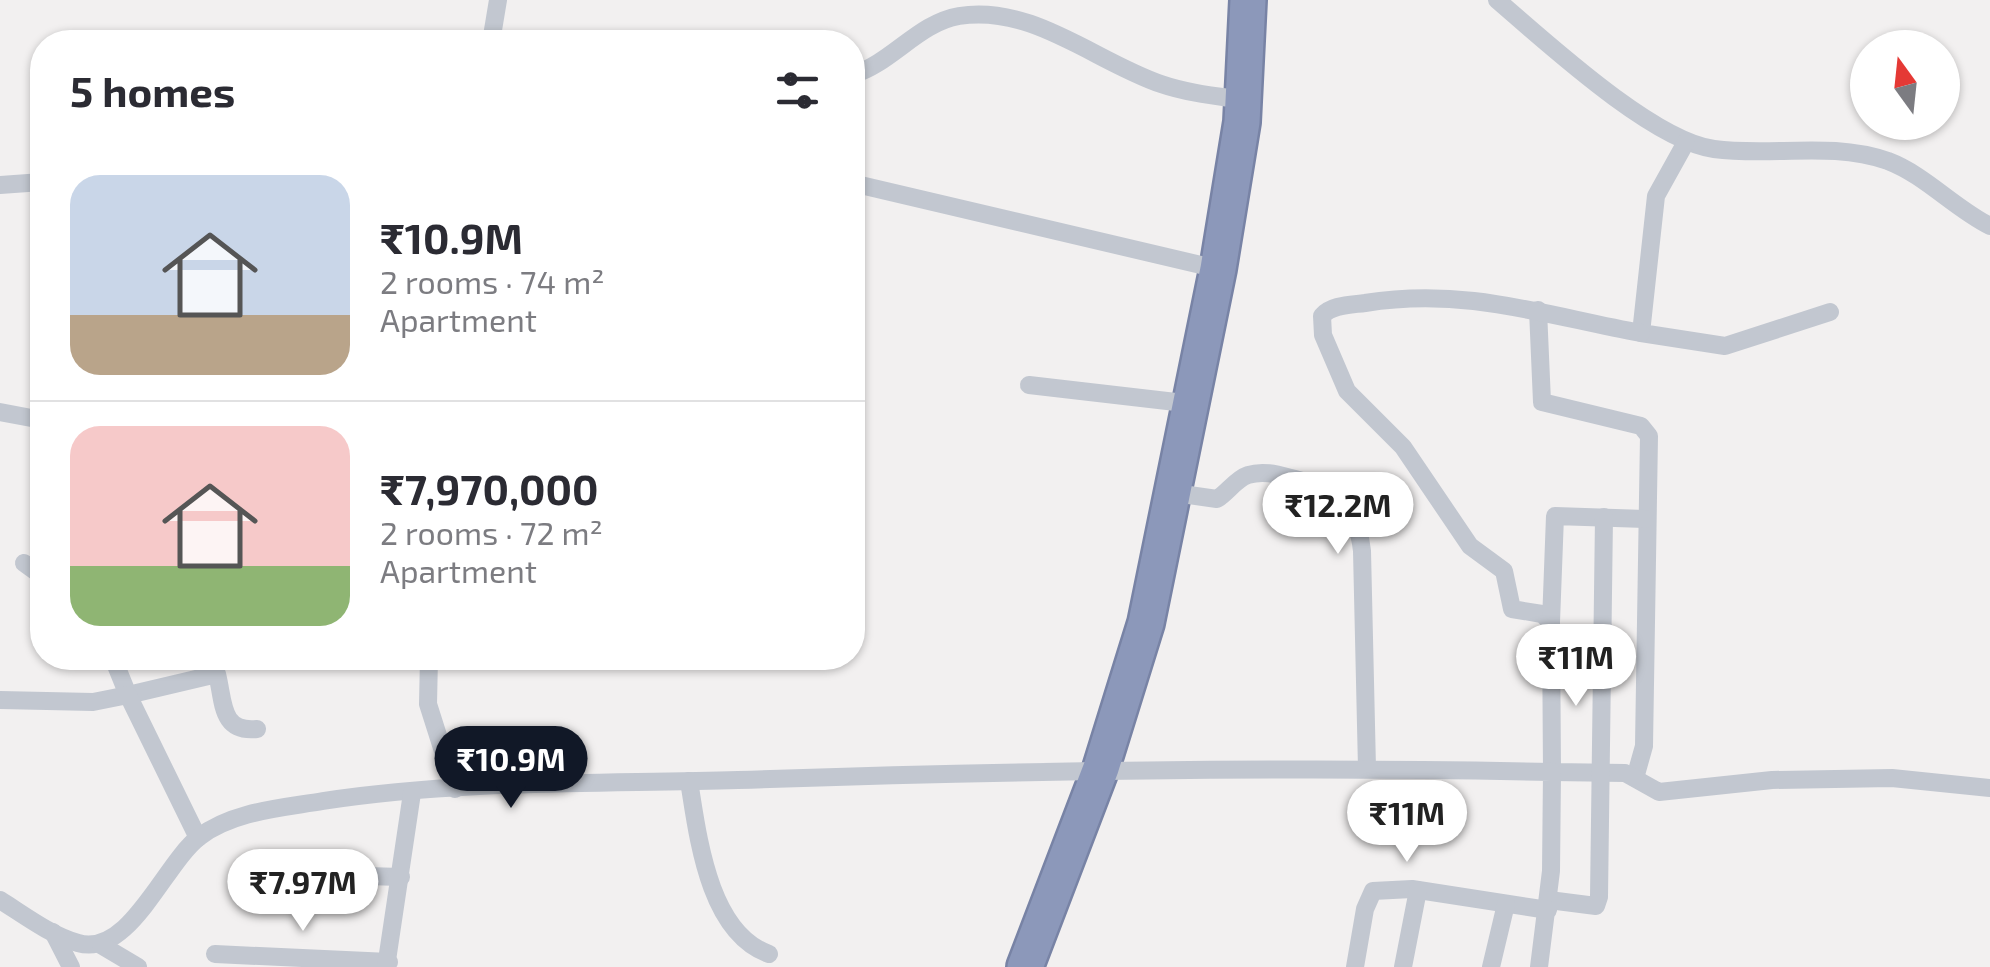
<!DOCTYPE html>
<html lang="en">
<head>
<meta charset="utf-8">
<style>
  :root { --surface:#fff; --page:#f2f2f3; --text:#2b2b33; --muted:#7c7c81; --line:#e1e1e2; --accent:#111827 }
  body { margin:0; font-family:"Exo 2",sans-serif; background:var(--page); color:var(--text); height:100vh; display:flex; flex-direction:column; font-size:38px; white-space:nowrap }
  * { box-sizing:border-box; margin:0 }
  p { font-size:32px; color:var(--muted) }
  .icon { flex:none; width:55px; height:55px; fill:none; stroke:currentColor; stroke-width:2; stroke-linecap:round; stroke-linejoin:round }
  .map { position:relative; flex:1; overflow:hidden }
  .side { position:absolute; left:30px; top:30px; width:835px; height:640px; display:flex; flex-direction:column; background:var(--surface); border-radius:40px; box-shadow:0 2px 8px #0004 }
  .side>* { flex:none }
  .needle { width:65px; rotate:345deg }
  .tools { position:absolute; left:1850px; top:30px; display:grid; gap:20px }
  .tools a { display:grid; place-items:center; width:110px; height:110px; border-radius:50%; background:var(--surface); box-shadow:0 2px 8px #0004; font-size:50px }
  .price { position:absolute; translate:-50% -85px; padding:0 22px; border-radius:35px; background:#fff; color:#222; font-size:32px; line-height:65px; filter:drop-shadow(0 2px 5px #0008) }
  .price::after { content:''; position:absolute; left:50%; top:60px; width:30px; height:22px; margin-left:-15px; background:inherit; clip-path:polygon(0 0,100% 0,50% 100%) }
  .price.current { background:var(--accent); color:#fff }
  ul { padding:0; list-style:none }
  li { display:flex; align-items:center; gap:30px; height:250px; padding:0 40px }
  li+li { border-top:2px solid var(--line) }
  li span { display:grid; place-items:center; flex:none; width:280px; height:200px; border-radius:30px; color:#555 }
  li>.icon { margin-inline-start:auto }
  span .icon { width:120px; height:120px; fill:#fffc; stroke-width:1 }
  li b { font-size:42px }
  h2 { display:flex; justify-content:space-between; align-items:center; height:120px; padding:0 40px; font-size:42px }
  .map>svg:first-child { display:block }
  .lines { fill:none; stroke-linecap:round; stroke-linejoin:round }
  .highway-casing { stroke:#7883a5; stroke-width:40 }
  .street { stroke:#c2c7d0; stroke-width:18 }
  .highway { stroke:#8c98ba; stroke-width:35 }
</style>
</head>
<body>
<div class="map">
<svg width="1990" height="967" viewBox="0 0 1990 967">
  <rect width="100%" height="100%" fill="#f2f0f0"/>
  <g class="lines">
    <g class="highway-casing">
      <polyline id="highway" points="1025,967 1101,768 1146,623 1218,269 1242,122 1248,0"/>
    </g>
    <g class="street">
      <path d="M1497,0C1546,42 1653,141 1714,149C1773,157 1829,141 1888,161C1925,175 1954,208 1990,226"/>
      <polyline points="491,42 498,0"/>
      <path d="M852,75C892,63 918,23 959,16C1032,4 1096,62 1161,84C1187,93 1216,96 1244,100"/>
      <polyline points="1686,142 1656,196 1641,333 1725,346 1830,312"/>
      <polyline points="852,183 1218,269"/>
      <polyline points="0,185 42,182"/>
      <polyline points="1538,310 1542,402 1641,426 1649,436 1644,746 1635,778"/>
      <path d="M1641,333C1543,315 1466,287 1365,303C1350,305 1331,305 1322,316L1323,335L1347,391L1403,447L1470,546L1504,571L1512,609L1542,614L1551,622L1552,772L1625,773L1659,792L1772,780L1892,778L1990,788"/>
      <polyline points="1029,385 1193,404"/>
      <polyline points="0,412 42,420"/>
      <path d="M1175,493L1217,499C1228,492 1236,479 1248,475C1264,470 1279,475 1295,479C1338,490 1357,506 1362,551L1367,768"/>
      <polyline points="24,563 42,576"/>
      <polyline points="1551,622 1555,516 1645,519"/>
      <path d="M113,658L128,695L217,674C224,701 220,733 257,729"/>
      <polyline points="429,658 428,704 455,789"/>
      <polyline points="0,700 93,702 128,695 198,838"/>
      <path d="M689,781C698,836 708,932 769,954"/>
      <polyline points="263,873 401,877"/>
      <path d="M0,900C24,915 50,935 78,943C129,958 164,864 199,837C233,811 282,808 323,801C459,780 601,784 738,780C1010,771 1280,766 1552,772L1551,871L1539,967"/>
      <polyline points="1549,900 1596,906 1599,897 1604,517"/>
      <polyline points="53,932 71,967"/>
      <polyline points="101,945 138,967"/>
      <polyline points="215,954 389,962"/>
      <polyline points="386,967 412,793"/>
      <polyline points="1355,967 1365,909 1373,891 1412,889 1548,910"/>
      <polyline points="1403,967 1418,890"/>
      <polyline points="1491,967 1506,904"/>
    </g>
    <use href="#highway" class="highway"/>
  </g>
</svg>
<div class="tools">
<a><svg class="needle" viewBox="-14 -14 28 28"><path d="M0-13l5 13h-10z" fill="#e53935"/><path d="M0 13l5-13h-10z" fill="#7c7c81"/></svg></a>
</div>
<b class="price" style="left:1338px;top:557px">₹12.2M</b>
<b class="price" style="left:1576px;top:709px">₹11M</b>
<b class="price current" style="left:511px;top:811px">₹10.9M</b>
<b class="price" style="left:1407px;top:865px">₹11M</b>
<b class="price" style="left:303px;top:934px">₹7.97M</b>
<section class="side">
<h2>5 homes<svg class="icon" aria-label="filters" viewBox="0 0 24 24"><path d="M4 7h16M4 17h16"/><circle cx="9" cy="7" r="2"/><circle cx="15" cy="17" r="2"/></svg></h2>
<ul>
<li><span style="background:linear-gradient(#c9d6e8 70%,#b9a48a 0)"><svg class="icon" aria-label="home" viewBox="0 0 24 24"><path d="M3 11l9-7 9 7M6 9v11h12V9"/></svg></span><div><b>₹10.9M</b><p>2 rooms · 74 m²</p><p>Apartment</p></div></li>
<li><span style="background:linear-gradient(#f6c9c9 70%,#8fb573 0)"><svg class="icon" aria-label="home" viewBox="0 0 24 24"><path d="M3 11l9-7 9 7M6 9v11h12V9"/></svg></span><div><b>₹7,970,000</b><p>2 rooms · 72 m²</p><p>Apartment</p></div></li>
</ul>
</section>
</div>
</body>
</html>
